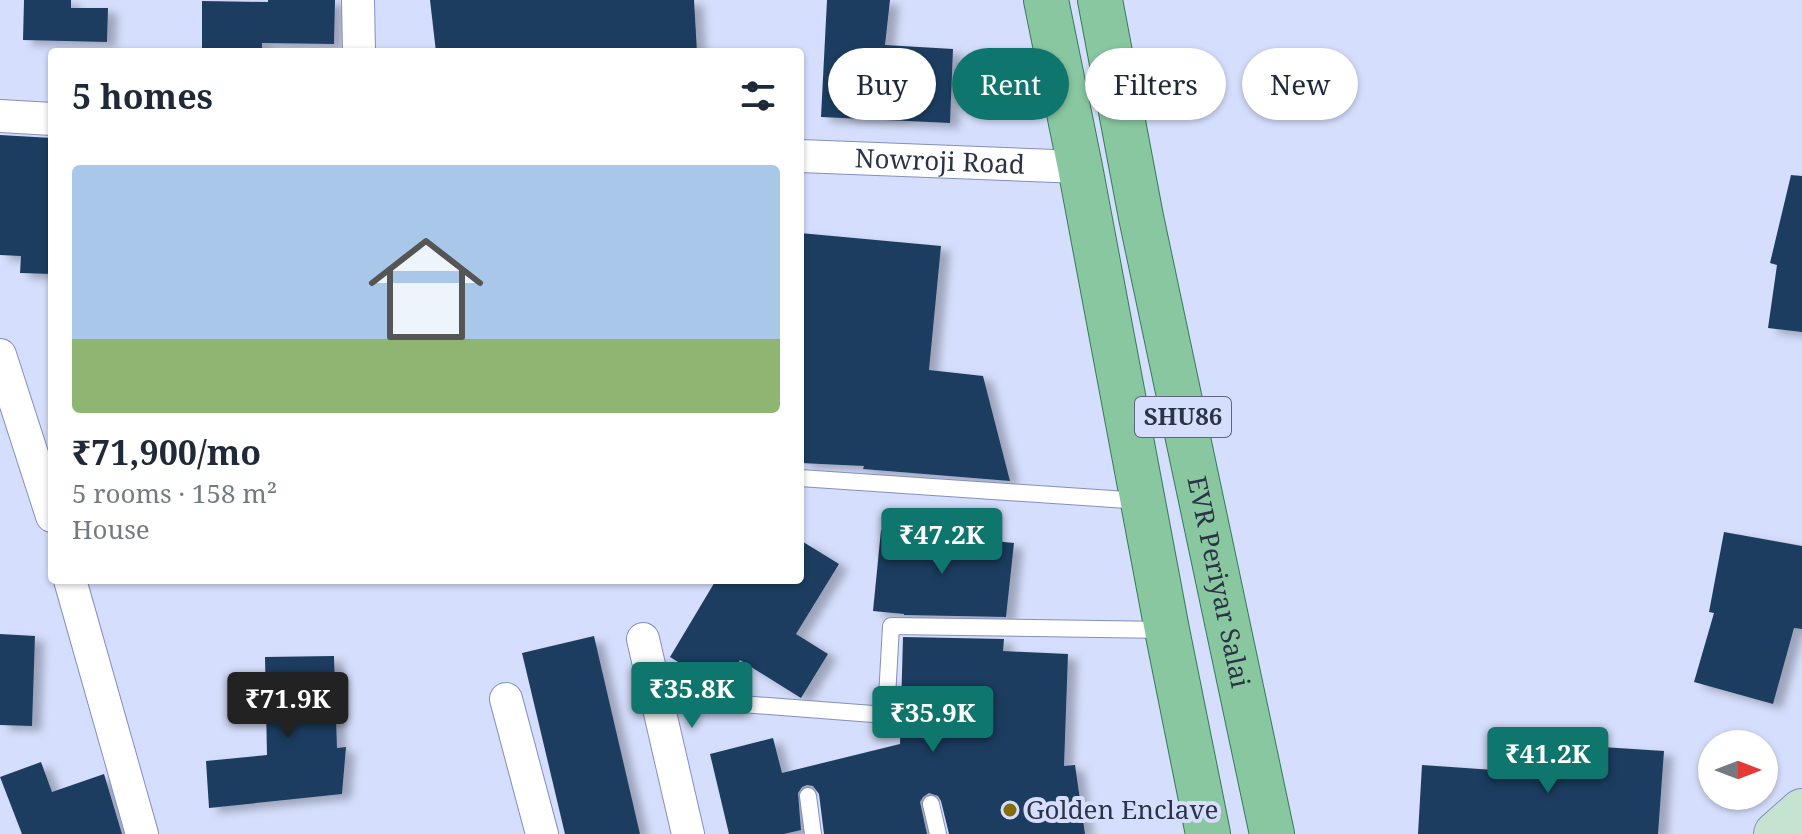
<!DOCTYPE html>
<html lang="en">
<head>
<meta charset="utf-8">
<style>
  :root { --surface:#fff; --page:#f6f6f7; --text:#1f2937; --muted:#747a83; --line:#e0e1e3; --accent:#0f766e }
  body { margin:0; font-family:"Noto Serif",serif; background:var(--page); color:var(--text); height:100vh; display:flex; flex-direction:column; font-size:30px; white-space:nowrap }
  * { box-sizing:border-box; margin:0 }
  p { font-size:26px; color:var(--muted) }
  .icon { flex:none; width:44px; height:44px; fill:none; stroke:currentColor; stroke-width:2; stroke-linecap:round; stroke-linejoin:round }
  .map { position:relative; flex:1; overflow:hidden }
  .sheet { position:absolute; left:48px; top:48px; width:756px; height:536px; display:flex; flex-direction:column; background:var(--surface); border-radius:8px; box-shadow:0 2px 6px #0004 }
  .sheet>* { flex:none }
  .banner { position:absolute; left:828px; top:48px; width:760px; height:72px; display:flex; gap:16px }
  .needle { width:52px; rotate:90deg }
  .tools { position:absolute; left:1698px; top:730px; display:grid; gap:16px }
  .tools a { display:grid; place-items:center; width:80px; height:80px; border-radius:50%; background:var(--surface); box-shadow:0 2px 6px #0004; font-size:40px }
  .price { position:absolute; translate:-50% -68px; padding:0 18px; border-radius:8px; background:var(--accent); color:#fff; font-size:26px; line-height:52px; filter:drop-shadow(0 2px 4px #0008) }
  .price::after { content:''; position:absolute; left:50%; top:48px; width:24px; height:18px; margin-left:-12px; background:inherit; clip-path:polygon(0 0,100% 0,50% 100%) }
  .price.current { background:#222; color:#fff }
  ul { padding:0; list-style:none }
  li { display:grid; align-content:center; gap:16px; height:424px; padding:0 24px }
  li+li { border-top:2px solid var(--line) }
  li span { display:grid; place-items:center; height:248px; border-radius:8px; color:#555 }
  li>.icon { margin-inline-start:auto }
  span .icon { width:144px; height:144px; fill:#fffc; stroke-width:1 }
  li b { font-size:34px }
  h2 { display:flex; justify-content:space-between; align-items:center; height:96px; padding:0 24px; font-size:34px }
  .pill { padding:0 28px; border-radius:36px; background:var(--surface); box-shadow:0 2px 6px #0004; font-size:28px; line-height:72px }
  .pill.current { background:var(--accent); color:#fff }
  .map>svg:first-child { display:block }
  .building { fill:#1f3e61; filter:url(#shadow) }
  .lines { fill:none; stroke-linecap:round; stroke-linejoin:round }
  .lane-casing { stroke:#838fbe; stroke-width:18 }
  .street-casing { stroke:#838fbe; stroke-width:34 }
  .secondary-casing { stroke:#838fbe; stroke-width:46 }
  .primary-casing { stroke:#357b58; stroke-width:46 }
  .lane { stroke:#fff; stroke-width:16 }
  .street { stroke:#fff; stroke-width:32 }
  .secondary { stroke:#c4e3d0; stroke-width:44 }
  .primary { stroke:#89c7a1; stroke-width:44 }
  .poi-dot { fill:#846c08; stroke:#d5defc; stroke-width:3 }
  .labels { text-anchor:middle; stroke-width:8; stroke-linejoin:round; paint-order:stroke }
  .shield { fill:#d5defc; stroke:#5f667d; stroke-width:2 }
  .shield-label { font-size:24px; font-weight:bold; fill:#2d3346 }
  .street-label { font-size:26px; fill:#2d3346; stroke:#d5defc }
  .poi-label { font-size:26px; fill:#2d3346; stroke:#d5defc; text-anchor:start }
</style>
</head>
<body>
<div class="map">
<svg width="1802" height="834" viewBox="0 0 1802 834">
  <defs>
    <filter id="shadow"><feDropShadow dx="9" dy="5" stdDeviation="4" flood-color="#0004"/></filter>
  </defs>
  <rect width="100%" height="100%" fill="#d5defc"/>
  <g class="building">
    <polygon points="24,0 71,0 71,8 108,8 107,42 23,40"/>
    <polygon points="268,0 335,0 334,44 262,43 262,52 202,52 202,1 268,2"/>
    <polygon points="430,0 694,0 697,52 436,52"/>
    <polygon points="827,0 890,0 885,45 953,49 950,123 821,117"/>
    <polygon points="0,135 52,138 52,274 20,273 21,256 0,255"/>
    <polygon points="1791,175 1802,176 1802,332 1768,328 1777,265 1770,263"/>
    <polygon points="800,233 941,246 929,370 983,376 1010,481 863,469 864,466 800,463"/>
    <polygon points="881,530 1014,543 1006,617 904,615 904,614 873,611"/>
    <polygon points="1724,532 1802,546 1802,629 1794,628 1773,704 1694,682 1714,613 1709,612"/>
    <polygon points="800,540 839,564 796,634 828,654 801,698 740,660 722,689 670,657 716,580 800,580"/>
    <polygon points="0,634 35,636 32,726 0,725"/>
    <polygon points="594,636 640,834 565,834 522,653"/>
    <polygon points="903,637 1004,639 1003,651 1068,654 1064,766 1075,765 1085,834 949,834 941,801 938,796 929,793 923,797 920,802 927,834 824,834 819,794 813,786 807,785 802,787 798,793 801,830 784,834 729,834 710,754 773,738 782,773 900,744"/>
    <polygon points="334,656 337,748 346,747 342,794 209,808 206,761 267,755 265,657"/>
    <polygon points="1540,743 1664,751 1658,834 1418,834 1422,765 1538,773"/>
    <polygon points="41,762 52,792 104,774 122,834 22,834 0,777"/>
  </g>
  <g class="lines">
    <g class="lane-casing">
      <g id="lane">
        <polyline points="800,478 1142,501"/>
        <polyline points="703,701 886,715 891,626 1166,630"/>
        <polyline points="808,796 813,834"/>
        <polyline points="931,804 938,834"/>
      </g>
    </g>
    <g class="street-casing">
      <g id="street">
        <polyline points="358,0 359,52"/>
        <polyline points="0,116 52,119"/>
        <path id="s1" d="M800,156L1080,167"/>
        <polyline points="0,355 52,516"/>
        <polyline points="70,580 142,834"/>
        <polyline points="643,639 688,834"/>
        <polyline points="506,699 542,834"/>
      </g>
    </g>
    <g class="secondary-casing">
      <polyline id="secondary" points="1776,834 1802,811"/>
    </g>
    <g class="primary-casing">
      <g id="primary">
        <polyline points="1046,0 1080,167 1167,630 1208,834"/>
        <path id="s2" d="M1100,0L1141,217L1272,834"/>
      </g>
    </g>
    <use href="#lane" class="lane"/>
    <use href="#street" class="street"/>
    <use href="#secondary" class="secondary"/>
    <use href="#primary" class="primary"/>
  </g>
  <circle class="poi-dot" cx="1010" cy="810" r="8"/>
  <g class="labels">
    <rect class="shield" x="1135" y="397" width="96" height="40" rx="6"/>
    <g class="shield-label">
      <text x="1183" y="425">SHU86</text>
    </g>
    <g class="street-label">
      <text dy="9" stroke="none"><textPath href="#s1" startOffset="140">Nowroji Road</textPath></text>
      <text dy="9" stroke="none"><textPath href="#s2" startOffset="594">EVR Periyar Salai</textPath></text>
    </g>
    <g class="poi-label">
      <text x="1026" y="819">Golden Enclave</text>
    </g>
  </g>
</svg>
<div class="tools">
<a><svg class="needle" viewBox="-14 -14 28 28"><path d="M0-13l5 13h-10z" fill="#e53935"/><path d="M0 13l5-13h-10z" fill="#747a83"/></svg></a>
</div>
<b class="price" style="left:942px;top:576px">₹47.2K</b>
<b class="price" style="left:692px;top:730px">₹35.8K</b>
<b class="price current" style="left:288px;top:740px">₹71.9K</b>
<b class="price" style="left:933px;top:754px">₹35.9K</b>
<b class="price" style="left:1548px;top:795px">₹41.2K</b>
<div class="banner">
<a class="pill">Buy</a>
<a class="pill current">Rent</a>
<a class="pill">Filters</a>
<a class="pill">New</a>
</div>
<section class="sheet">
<h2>5 homes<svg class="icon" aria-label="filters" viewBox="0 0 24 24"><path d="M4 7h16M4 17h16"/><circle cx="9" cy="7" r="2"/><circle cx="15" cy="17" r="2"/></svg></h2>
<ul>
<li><span style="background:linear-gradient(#a9c7e8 70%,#8fb573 0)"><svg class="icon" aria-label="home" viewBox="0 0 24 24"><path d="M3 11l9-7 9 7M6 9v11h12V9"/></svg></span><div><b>₹71,900/mo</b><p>5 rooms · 158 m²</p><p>House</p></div></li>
</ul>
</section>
</div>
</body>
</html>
